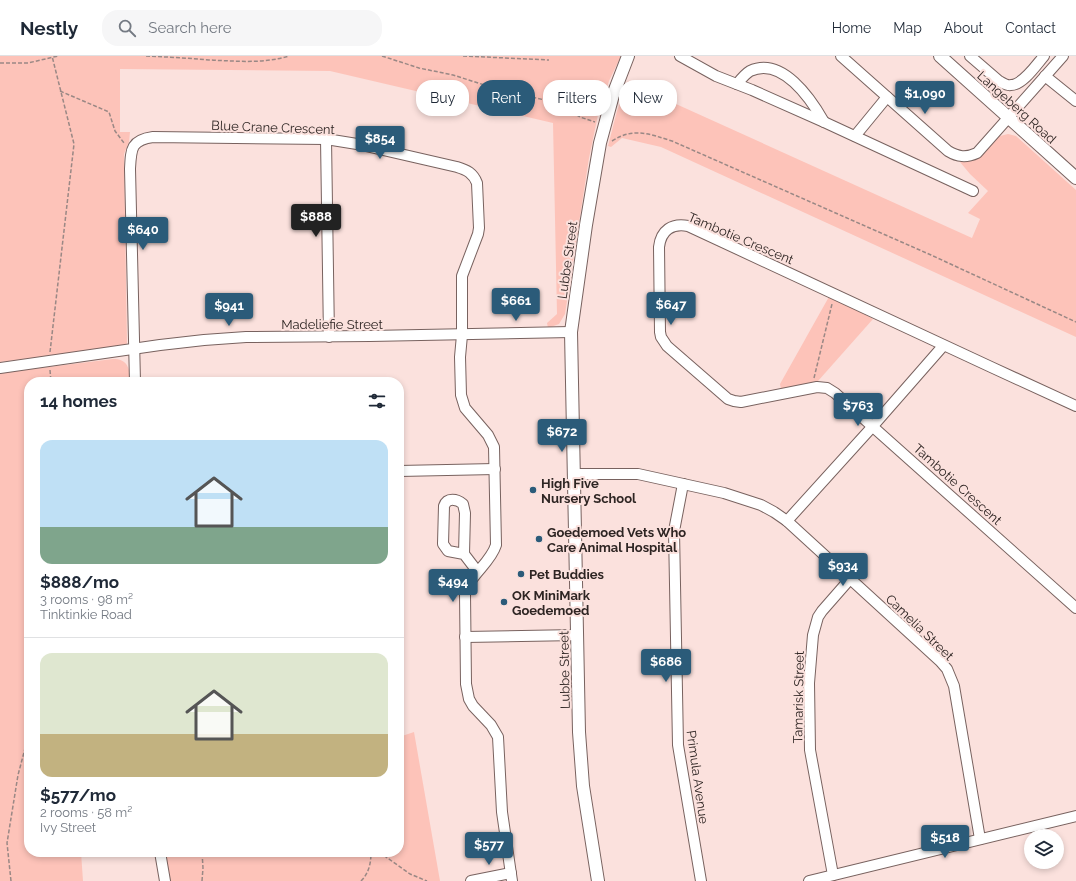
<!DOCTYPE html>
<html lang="en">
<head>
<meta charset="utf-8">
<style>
  :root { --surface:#fff; --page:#f6f6f7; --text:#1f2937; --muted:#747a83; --line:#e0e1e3; --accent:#2b5b79 }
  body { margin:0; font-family:Raleway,sans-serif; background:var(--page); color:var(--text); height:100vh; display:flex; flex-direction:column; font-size:15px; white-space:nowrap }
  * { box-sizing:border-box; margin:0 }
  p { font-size:13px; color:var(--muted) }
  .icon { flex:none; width:22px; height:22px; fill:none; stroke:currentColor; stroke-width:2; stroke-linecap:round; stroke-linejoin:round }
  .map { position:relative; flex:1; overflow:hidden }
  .drawer { position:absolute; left:24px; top:321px; width:380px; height:480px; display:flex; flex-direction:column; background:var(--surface); border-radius:16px; box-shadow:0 2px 6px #0003 }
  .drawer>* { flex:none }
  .top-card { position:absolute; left:416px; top:24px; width:380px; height:36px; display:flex; gap:8px }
  .buttons { position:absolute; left:1024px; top:773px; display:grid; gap:8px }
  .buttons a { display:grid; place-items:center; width:40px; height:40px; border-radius:50%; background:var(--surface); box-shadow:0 2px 6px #0003; font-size:20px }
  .price { position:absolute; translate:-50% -34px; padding:0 9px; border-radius:4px; background:var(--accent); color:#fff; font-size:13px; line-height:26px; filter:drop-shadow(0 1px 2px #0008) }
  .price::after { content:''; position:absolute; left:50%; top:24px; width:12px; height:9px; margin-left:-6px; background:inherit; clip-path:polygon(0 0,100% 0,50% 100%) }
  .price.selected { background:#222; color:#fff }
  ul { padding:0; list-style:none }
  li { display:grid; align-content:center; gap:8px; height:212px; padding:0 16px }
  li+li { border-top:1px solid var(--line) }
  li span { display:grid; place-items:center; height:124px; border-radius:12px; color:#555 }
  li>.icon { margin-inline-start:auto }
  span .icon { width:72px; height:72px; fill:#fffc; stroke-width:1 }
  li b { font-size:17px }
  h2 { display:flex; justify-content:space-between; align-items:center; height:48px; padding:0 16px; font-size:17px }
  .tag { padding:0 14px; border-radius:16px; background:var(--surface); box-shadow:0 2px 6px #0003; font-size:14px; line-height:36px }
  .tag.selected { background:var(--accent); color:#fff }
  header { display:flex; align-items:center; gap:24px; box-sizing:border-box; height:56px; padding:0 20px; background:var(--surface); border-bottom:1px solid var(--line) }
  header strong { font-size:19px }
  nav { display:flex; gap:22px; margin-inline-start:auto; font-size:14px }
  .search { width:280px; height:36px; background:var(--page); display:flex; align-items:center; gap:10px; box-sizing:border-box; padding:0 14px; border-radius:16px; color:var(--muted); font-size:15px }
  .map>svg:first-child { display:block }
  .green { fill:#fdc3b9 }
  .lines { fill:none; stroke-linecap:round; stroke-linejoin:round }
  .minor-casing { stroke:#78625f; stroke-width:12 }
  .major-casing { stroke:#78625f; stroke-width:14 }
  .path { stroke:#9a8885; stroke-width:1.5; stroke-dasharray:4 2; stroke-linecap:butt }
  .minor { stroke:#fff; stroke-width:10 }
  .major { stroke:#fff; stroke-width:12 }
  .poi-dot { fill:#2b5b79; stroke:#fbe1dd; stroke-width:1.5 }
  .labels { text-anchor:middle; stroke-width:4; stroke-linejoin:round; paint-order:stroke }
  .street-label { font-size:13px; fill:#2e2523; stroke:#fbe1dd }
  .poi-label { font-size:13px; font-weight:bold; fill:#2e2523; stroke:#fbe1dd; text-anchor:start }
</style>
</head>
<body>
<header>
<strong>Nestly</strong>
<div class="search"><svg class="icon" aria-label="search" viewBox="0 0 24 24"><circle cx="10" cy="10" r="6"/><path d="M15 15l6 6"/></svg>Search here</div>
<nav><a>Home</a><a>Map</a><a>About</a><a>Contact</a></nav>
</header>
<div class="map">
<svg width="1076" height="825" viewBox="0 0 1076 825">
  <rect width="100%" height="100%" fill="#fbe1dd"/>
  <g class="green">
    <polygon points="0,0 621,0 609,25 598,59 589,102 565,258 559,268 548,272 547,267 557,258 553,67 330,15 120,13 120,76 130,76 129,86 124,98 127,287 124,291 0,306"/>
    <polygon points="628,25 631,26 638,38 676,48 972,182 980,163 968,157 988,135 970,118 960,106 973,104 996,81 1008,78 1016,80 1076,134 1076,281 661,91 622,82 611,91 608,90 617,55"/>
    <polygon points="830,239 873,263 818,325 781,333 780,328"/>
    <path d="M113,303C127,303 129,311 131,323L67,324V326H29V796H81L83,825H0V317Z"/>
    <polygon points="414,676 440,825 170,825 165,796 399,796 399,681"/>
  </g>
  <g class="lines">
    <g class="minor-casing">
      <g id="minor">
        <polyline points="680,0 716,20 752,34 824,66 973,135"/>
        <path d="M841,0L948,95C958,101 966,102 977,97L1063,0"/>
        <path d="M970,0L999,25C1003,27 1007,30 1011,29C1023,29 1037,8 1044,0"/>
        <polyline points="1045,20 1076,45"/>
        <path d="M737,28C741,23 745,18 750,15C782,0 811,43 824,66"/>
        <polyline points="855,80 887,41"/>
        <polyline points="326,83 329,281"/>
        <polyline points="0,312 160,289 204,284 246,281 370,280 571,276"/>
        <path d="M135,326L130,113C131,93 131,84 153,81L326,83L357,88L457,111C467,114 473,117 477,127L479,172L478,178L462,220V279L460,301L461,339L465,352L488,379L494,391L496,489C490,508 470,518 465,538L466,628L469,643L473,650L491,669L498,681L502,756L512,825"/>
        <path d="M1076,350C946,291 817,229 688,170C672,167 661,174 659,191L660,276L661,281L667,290L728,343L734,345L741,346L817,331L827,332L835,337L1076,552"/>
        <polyline points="399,415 495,413"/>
        <polyline points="575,418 638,418 724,437 761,449 774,456 787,465 940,605 947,613 954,630 980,783"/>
        <polyline points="683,428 674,475 678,689 701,825"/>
        <polyline points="787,465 873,370 943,290"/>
        <path d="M464,498L448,495L443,488L444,450C447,441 457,443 463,448L465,457L464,498L477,515"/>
        <polyline points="465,581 577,579"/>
        <polyline points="160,796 165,825"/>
        <polyline points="833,819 810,694 809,627 813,579 818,561 822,555 850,523"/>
        <polyline points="471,825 511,817"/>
        <polyline points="809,825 1076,760"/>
      </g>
    </g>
    <g class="major-casing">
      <g id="major">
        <polyline points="940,0 1076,122"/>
        <polyline points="598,825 583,730 579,676 571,276 586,169 600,87 613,39 628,0"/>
      </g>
    </g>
    <g class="path">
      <path d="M146,0C167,1 188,2 209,4C236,5 263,8 289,0"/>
      <polyline points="382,0 419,12 453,19 497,33 549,45 567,53 580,61 595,66"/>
      <polyline points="463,0 549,4"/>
      <polyline points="0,7 28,7 58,0"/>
      <polyline points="60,35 109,56 115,75 124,87"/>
      <path d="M612,85C634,71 649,78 672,85L931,199L1076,266"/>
      <polyline points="50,296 74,88 52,0"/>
      <polyline points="50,314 51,326"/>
      <polyline points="814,322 832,248"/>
      <polyline points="379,796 410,818 427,825"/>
      <polyline points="385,800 389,796"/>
      <polyline points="11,825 7,787 18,719 27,685 29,638"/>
      <polyline points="202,825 203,812 202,796"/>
      <path d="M361,825C369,817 371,807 371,796"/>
    </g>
    <use href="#minor" class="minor"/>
    <use href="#major" class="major"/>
  </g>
  <g class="poi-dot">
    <circle cx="533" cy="434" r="4"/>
    <circle cx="539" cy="483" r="4"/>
    <circle cx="521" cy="518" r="4"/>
    <circle cx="504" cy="546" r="4"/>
  </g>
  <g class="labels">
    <g class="street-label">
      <text transform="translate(1017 51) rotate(42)" y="5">Langeberg Road</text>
      <text transform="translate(273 71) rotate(2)" y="5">Blue Crane Crescent</text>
      <text transform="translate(741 182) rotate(23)" y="5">Tambotie Crescent</text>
      <text transform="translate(567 204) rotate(-82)" y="5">Lubbe Street</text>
      <text x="332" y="273">Madeliefie Street</text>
      <text transform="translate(958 428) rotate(42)" y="5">Tambotie Crescent</text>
      <text transform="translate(920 571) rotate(44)" y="5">Camelia Street</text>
      <text transform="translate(564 614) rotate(-91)" y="5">Lubbe Street</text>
      <text transform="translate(798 641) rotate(-89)" y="5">Tamarisk Street</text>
      <text transform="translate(698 721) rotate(82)" y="5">Primula Avenue</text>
    </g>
    <g class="poi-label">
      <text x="541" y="432">High Five<tspan x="541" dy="15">Nursery School</tspan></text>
      <text x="547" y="481">Goedemoed Vets Who<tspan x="547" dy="15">Care Animal Hospital</tspan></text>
      <text x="529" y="523">Pet Buddies</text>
      <text x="512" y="544">OK MiniMark<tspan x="512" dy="15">Goedemoed</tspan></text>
    </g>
  </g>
</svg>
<div class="buttons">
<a><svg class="icon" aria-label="layers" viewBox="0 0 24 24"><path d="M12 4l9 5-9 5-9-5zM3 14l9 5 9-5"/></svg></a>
</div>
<b class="price" style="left:925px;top:59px">$1,090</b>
<b class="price" style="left:380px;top:104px">$854</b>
<b class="price selected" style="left:316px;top:182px">$888</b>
<b class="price" style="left:143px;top:195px">$640</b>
<b class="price" style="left:516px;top:266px">$661</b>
<b class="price" style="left:671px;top:270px">$647</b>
<b class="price" style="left:229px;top:271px">$941</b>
<b class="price" style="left:858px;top:371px">$763</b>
<b class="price" style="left:562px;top:397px">$672</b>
<b class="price" style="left:843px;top:531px">$934</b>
<b class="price" style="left:453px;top:547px">$494</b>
<b class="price" style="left:666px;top:627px">$686</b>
<b class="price" style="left:945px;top:803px">$518</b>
<b class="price" style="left:489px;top:810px">$577</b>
<div class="top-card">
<a class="tag">Buy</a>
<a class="tag selected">Rent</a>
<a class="tag">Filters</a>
<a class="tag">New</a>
</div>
<section class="drawer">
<h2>14 homes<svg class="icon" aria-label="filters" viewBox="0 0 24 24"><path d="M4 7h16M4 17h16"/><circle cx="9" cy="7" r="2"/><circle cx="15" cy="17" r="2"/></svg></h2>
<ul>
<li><span style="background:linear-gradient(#bfe0f5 70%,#7fa58c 0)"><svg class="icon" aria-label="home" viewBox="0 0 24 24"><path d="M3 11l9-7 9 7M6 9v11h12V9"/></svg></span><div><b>$888/mo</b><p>3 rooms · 98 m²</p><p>Tinktinkie Road</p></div></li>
<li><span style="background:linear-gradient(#dfe7d0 65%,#c2b280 0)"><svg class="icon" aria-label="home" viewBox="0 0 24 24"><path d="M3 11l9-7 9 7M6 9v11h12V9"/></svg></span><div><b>$577/mo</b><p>2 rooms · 58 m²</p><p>Ivy Street</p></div></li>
</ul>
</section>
</div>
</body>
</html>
